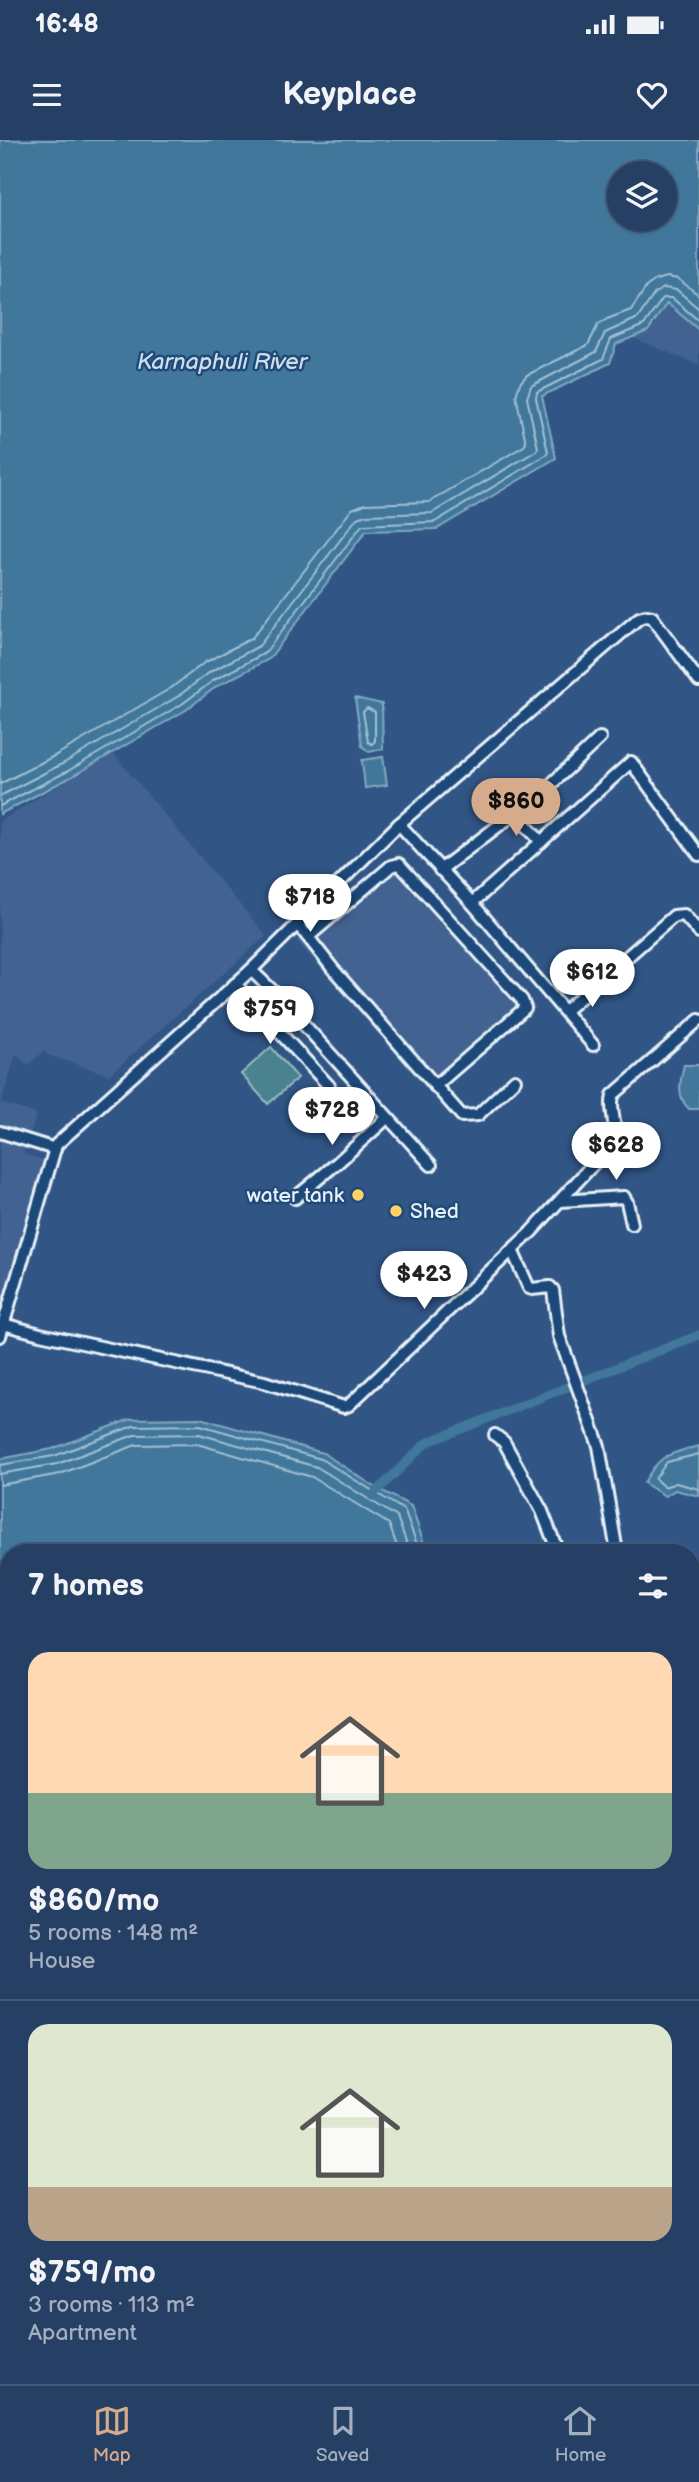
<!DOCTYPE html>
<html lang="en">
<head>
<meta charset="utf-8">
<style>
  :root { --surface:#254064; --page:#314b6d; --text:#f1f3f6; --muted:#a3afbf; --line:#425978; --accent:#d6ab8b }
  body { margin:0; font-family:"Balsamiq Sans",sans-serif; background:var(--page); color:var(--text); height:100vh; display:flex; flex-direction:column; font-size:26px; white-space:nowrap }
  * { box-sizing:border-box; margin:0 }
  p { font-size:23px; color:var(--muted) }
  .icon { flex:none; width:38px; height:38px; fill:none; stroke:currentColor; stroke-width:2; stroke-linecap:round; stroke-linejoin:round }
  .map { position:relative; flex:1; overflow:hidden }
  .panel { position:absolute; left:0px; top:1404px; width:700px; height:842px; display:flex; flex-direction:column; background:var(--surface); border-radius:28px 28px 0 0; box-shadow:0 2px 5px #0004,0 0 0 2px var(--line) }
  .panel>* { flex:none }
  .tools { position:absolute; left:607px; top:21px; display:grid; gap:14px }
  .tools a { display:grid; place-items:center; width:70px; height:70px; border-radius:50%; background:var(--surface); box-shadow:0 2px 5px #0004,0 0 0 2px var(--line); font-size:35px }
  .price { position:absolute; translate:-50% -60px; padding:0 16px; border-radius:24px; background:#fff; color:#222; font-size:23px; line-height:46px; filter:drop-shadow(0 2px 4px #0008) }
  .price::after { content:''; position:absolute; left:50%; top:42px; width:21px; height:16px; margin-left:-10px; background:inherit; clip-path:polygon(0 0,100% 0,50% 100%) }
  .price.on { background:var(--accent); color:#111 }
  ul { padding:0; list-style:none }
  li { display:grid; align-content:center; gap:14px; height:371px; padding:0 28px }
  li+li { border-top:2px solid var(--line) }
  li span { display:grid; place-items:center; height:217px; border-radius:21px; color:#555 }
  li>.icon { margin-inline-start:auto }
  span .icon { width:126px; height:126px; fill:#fffc; stroke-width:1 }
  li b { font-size:30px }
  h2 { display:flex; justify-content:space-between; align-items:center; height:84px; padding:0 28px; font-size:30px }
  .status { display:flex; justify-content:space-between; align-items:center; height:49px; padding:0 35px; background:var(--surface); direction:ltr }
  .status svg { height:19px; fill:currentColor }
  header { display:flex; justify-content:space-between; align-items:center; height:91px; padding:0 28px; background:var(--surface); font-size:32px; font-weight:800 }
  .menu { display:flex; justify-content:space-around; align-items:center; height:98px; border-top:2px solid var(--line); background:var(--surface); font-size:19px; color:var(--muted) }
  .menu a { display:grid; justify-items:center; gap:4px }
  .menu .on { color:var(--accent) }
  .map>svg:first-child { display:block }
  .built { fill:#426391 }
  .green { fill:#4c828f; stroke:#9abac4; stroke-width:2 }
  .water { fill:#3f779b; stroke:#83a8c0; stroke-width:2; fill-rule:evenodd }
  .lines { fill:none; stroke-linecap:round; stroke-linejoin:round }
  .shore { stroke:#a4c0d3; stroke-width:2 }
  .canal { stroke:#3f779b; stroke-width:9 }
  .minor-casing { stroke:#e8f1f8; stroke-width:16 }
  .minor { stroke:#1f4a7a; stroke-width:10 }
  .poi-dot { fill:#ffd166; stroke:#1f4a7a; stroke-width:2.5 }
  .labels { text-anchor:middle; stroke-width:5; stroke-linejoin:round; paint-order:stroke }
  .poi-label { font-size:21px; fill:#e8f1f8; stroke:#1f4a7a; text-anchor:end }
  .water-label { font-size:23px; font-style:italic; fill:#cfdfea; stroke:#1f4a7a }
</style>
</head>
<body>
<div class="status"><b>16:48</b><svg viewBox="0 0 49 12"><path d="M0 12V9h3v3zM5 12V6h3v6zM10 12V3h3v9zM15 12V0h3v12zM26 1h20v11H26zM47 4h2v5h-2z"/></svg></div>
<header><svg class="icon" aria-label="menu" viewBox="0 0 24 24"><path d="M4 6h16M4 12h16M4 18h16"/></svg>Keyplace<svg class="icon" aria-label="heart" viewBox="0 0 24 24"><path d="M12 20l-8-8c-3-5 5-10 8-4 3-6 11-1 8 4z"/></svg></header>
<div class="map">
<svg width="699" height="2244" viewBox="0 0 699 2244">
  <rect width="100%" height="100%" fill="#315686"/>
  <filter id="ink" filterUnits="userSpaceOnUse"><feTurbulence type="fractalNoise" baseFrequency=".0143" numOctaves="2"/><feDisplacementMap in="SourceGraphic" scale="14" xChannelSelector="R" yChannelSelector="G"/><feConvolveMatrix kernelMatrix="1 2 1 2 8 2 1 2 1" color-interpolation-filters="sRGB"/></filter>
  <g filter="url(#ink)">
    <g class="built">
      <polygon points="699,61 699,225 575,174 665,79"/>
      <polygon points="113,613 266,796 109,935 48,915 44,911 28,925 16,914 1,963 37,974 23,1014 47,1021 0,1169 0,681"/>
      <polygon points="398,713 536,868 434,957 297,801"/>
    </g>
    <polygon class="green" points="271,907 298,938 268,964 241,934"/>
    <g class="water">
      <path d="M0,0H699V190L667,163L648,191L616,204L610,223L542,256L556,318L437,389L366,391L269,519L217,546L186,570L71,637L0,674ZM620,33H665V79H620Z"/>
      <polygon points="355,558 382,564 383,609 369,612 362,606"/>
      <polygon points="383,617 387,645 365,648 362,620"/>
      <path d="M684,925H699V969H689C676,957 680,941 684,925Z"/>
      <polygon points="200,1278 323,1313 375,1347 411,1366 427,1412 9,1412 9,1470 0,1471 0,1319 52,1309 131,1279"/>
      <path d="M699,1306V1356L675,1350L665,1356L644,1343C659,1314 669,1314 699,1306Z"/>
      <polygon points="649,2237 652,2244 455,2244 451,2237"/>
    </g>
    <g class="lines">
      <g class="shore">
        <polygon points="367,568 375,572 375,601 372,604 368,602 363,572"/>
        <polyline points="0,644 58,614 171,548 204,523 252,498 352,369 365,364 429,362 524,306 526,303 516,256 520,243 527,235 588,205 598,185 607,179 631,170 647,146 656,140 667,137 678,139 699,155"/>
        <polyline points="0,656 64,623 177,557 210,532 259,506 357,378 366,375 432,373 536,311 538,308 527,258 531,246 596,212 605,193 638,178 655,153 664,148 677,150 699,169"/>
        <polyline points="0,666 68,631 182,564 214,540 265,513 362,385 435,382 546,315 548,312 536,258 537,252 603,219 611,199 644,185 663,158 672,158 699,181"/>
        <polyline points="699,1314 667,1322 655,1339 664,1347 676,1343 699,1349"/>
        <polyline points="0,1325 54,1316 133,1286 200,1285 321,1319 404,1370 420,1412"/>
        <polyline points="0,1334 57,1324 134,1295 199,1294 317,1327 397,1377 410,1412"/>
        <polyline points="0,1345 60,1334 136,1305 197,1304 312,1337 389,1384 399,1412"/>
      </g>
      <g class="canal">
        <polyline points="372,1356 426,1303 699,1195"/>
        <polyline points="0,1839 9,1840"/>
      </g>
      <g class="minor-casing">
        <g id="minor">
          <polyline points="515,673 541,702"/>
          <polyline points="399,684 472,763 593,905"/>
          <polyline points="440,730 543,652 600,598"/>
          <polyline points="472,763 631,622 699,715"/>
          <polyline points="297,784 308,797 391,726 399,724 522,860 525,868 435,946"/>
          <polyline points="308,797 333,829 462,976 478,975 515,940"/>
          <polyline points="251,830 278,856 431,1025"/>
          <polyline points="235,844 329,946"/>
          <polyline points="565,871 674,776 684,775 699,792"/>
          <polyline points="0,992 55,1009"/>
          <polyline points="295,1058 336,1024 387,978"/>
          <polyline points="560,1061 624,1057 627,1062 632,1084"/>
          <polyline points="512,1110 529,1148 532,1149 550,1147 553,1150 559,1196 599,1306 617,1412"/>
          <path d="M3,1184L40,1194L264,1242L344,1267L349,1265L530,1093L608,1008C622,984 608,976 613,955L699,880"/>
          <polyline points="0,1196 56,1005 251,830 399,684 639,478 646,476 652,477 699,541"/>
          <polyline points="495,1295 504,1302 542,1371 558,1412"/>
          <polyline points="691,1522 699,1521"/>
          <polyline points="691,1778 699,1776"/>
          <polyline points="0,1795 9,1795"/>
          <polyline points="0,2091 9,2090"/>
          <polyline points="0,2117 9,2142"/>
          <polyline points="302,2236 306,2244"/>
        </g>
      </g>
      <use href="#minor" class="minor"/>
    </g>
  </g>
  <g class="poi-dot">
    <circle cx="358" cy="1055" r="7"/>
    <circle cx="396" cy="1071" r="7"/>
  </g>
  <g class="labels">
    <g class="poi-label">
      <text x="344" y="1062">water tank</text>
      <text x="410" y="1078" text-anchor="start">Shed</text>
    </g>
    <g class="water-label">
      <text x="222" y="229">Karnaphuli River</text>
    </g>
  </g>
</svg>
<div class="tools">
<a><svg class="icon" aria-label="layers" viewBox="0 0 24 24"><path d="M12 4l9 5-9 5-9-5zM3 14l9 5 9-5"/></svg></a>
</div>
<b class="price on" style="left:516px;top:698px">$860</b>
<b class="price" style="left:310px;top:794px">$718</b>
<b class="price" style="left:592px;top:869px">$612</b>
<b class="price" style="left:270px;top:906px">$759</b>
<b class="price" style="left:332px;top:1007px">$728</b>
<b class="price" style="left:616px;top:1042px">$628</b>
<b class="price" style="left:424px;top:1171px">$423</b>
<section class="panel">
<h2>7 homes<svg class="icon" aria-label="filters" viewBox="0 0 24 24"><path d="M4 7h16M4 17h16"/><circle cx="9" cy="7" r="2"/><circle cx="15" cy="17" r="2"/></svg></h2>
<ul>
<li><span style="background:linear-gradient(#ffd9b3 65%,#7fa58c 0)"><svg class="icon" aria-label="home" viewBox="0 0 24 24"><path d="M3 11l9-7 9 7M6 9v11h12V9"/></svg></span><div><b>$860/mo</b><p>5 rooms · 148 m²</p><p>House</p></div></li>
<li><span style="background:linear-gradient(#dfe7d0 75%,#b9a48a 0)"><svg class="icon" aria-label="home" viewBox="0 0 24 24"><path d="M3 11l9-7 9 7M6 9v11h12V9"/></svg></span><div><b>$759/mo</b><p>3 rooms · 113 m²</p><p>Apartment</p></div></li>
</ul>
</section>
</div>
<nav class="menu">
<a class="on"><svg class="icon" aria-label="map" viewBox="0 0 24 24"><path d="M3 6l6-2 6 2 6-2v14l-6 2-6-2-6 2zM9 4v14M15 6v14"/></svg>Map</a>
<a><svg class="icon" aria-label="saved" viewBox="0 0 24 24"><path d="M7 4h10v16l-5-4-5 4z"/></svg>Saved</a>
<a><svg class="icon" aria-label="home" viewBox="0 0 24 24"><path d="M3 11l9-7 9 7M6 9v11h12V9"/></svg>Home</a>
</nav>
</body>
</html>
